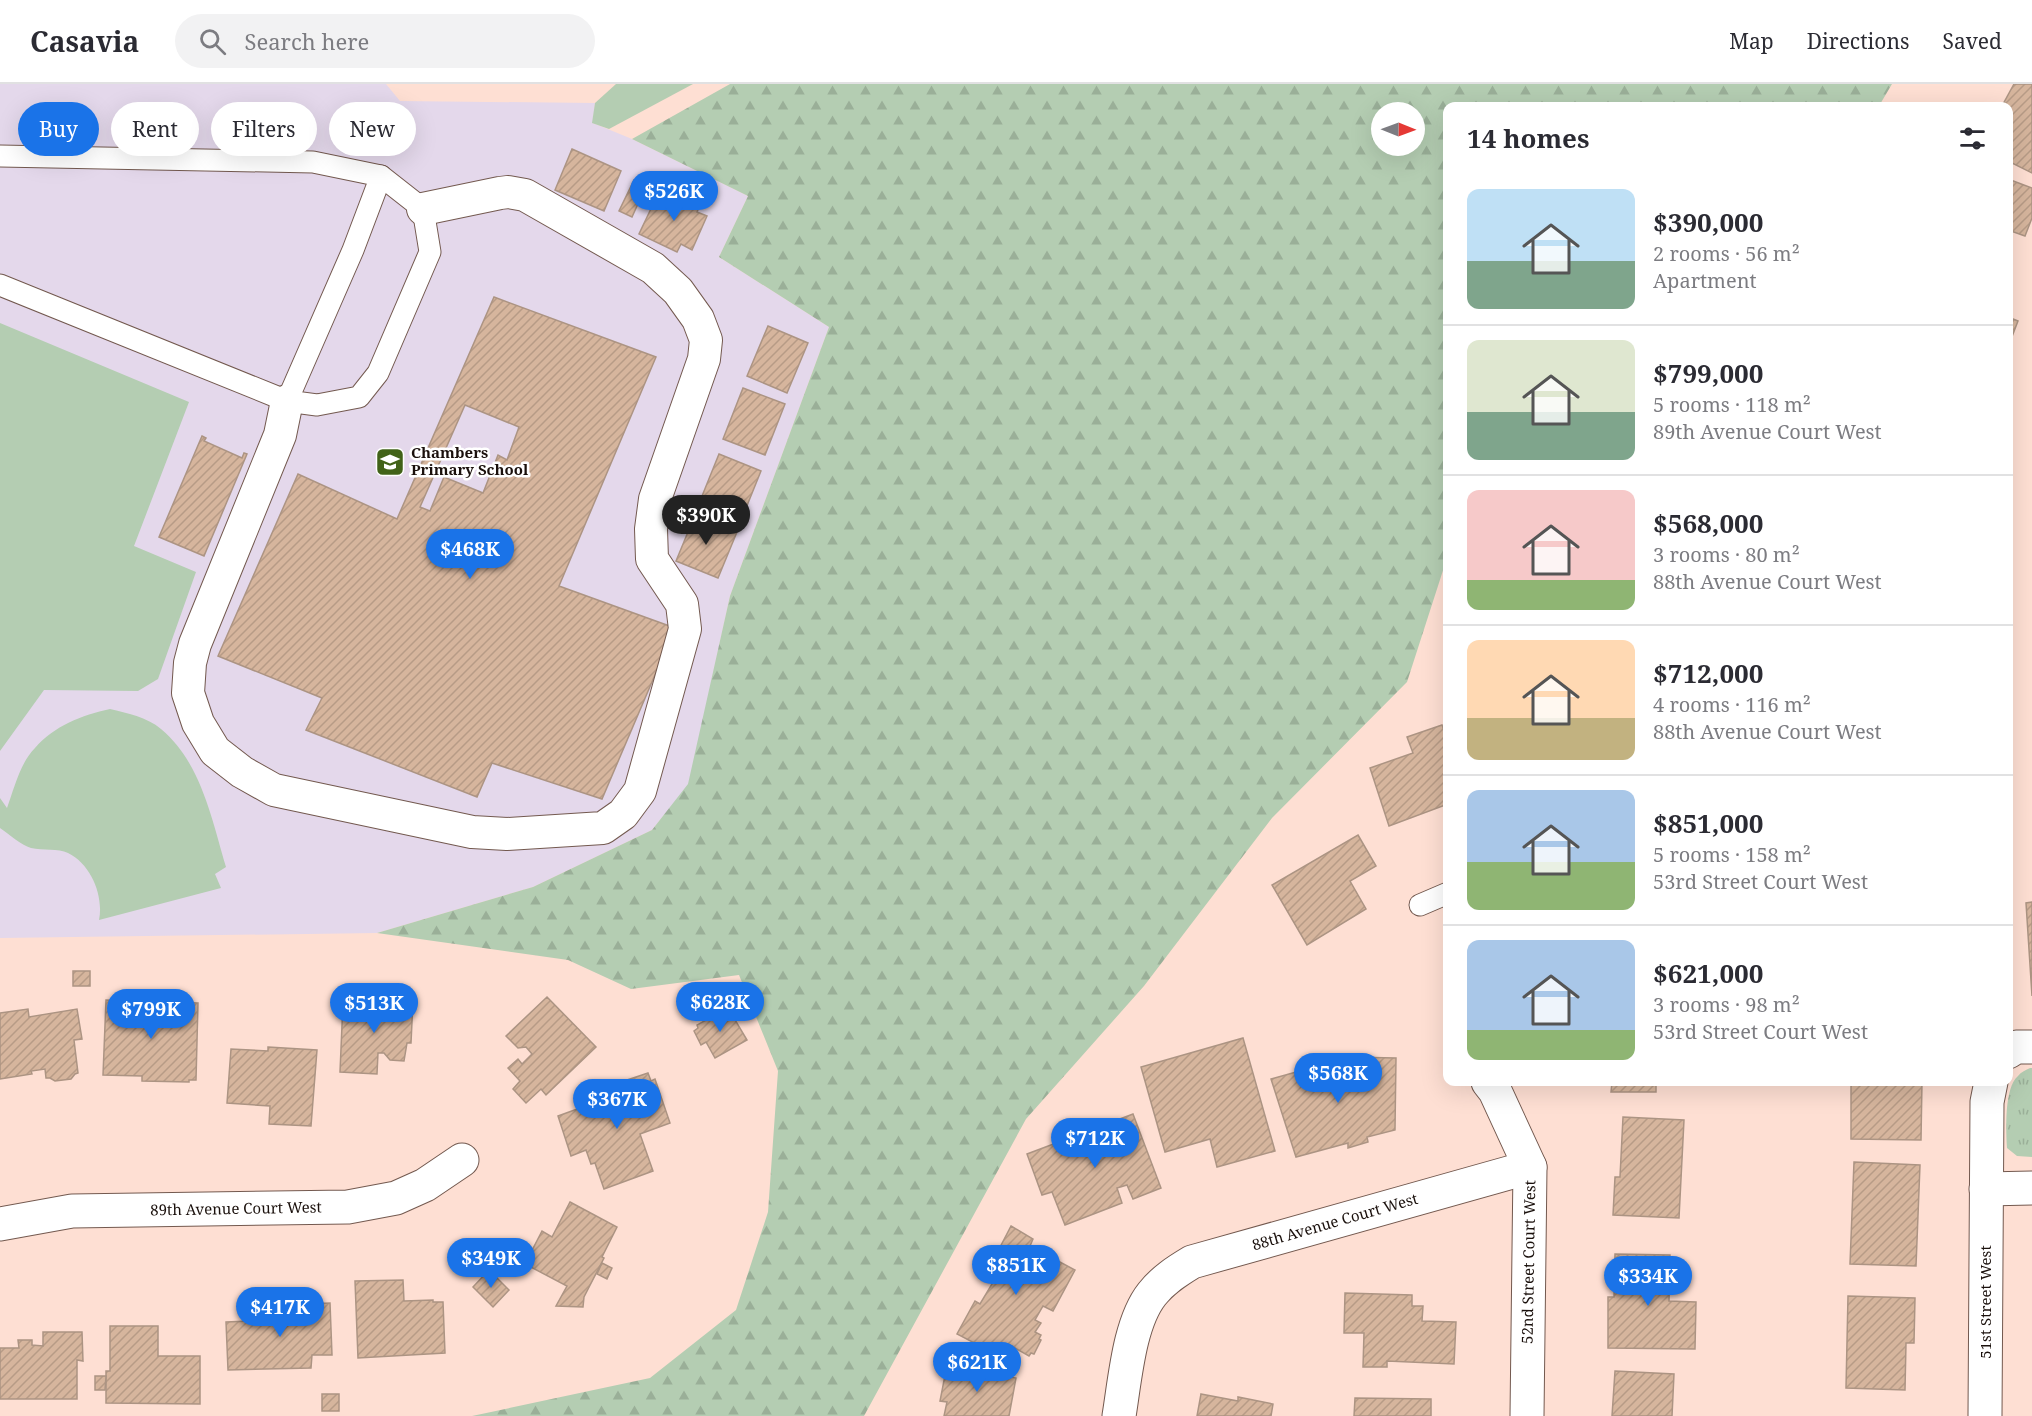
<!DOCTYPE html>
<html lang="en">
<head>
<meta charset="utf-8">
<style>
  :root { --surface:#fff; --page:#f2f2f3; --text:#2b2b33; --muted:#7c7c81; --line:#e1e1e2; --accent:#1a73e8 }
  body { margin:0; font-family:"Noto Serif",serif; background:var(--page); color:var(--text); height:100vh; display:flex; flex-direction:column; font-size:22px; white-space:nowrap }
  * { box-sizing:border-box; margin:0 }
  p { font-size:20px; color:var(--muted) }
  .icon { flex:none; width:33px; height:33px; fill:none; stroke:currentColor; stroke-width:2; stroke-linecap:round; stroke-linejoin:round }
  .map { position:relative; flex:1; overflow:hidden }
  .panel { position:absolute; left:1443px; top:18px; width:570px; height:984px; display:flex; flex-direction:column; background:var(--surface); border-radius:12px; box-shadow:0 6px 24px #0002 }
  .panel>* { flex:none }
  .guide { position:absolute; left:18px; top:18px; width:570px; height:54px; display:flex; gap:12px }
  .needle { width:39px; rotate:91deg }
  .tools { position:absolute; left:1371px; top:18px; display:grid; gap:12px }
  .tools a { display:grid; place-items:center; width:54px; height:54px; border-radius:50%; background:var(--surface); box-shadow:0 6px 24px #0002; font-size:30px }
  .price { position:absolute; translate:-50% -51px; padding:0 14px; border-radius:21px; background:var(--accent); color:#fff; font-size:20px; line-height:39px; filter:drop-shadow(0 2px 3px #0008) }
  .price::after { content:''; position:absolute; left:50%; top:36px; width:18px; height:14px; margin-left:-9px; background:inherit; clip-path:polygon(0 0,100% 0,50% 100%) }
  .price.on { background:#222; color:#fff }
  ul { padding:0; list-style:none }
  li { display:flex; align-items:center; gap:18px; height:150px; padding:0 24px }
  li+li { border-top:2px solid var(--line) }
  li span { display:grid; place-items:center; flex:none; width:168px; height:120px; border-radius:12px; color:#555 }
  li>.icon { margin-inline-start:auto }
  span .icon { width:72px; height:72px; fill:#fffc; stroke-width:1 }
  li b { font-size:26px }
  h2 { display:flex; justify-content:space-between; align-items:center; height:72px; padding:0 24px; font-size:26px }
  .pill { padding:0 21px; border-radius:27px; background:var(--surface); box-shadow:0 6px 24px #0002; font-size:21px; line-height:54px }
  .pill.on { background:var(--accent); color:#fff }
  header { display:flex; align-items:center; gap:36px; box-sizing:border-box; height:84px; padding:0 30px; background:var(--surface); border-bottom:2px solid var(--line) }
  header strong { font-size:28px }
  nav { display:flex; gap:33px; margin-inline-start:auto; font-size:21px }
  .search { width:420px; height:54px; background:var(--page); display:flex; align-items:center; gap:15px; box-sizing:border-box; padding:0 21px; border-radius:33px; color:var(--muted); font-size:22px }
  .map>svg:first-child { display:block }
  .education { fill:#e4d8eb }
  .grass { fill:url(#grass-tufts) }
  .forest { fill:url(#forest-firs); fill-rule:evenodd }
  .park { fill:#b4cdb2 }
  .building { fill:url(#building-hatch); stroke:#ac9483; stroke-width:1.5; fill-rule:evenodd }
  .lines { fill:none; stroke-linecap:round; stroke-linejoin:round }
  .service-casing { stroke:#73594f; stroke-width:23 }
  .pedestrian-casing { stroke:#73594f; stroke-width:34 }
  .minor-casing { stroke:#73594f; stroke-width:35 }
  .service { stroke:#fff; stroke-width:21 }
  .pedestrian { stroke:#fff; stroke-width:32 }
  .minor { stroke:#fff; stroke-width:33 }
  .labels { text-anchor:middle; stroke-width:5; stroke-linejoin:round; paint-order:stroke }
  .poi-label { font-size:15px; font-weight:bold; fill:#1a100c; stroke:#fff; text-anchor:start }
  .street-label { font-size:15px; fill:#1a100c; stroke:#fff }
</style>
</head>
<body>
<header>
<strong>Casavia</strong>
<div class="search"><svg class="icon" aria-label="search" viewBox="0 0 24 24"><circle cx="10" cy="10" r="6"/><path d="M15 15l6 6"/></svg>Search here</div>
<nav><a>Map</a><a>Directions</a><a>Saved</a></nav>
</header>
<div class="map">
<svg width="2032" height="1332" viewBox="0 0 2032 1332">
  <defs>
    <pattern id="grass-tufts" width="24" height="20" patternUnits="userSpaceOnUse" patternTransform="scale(1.5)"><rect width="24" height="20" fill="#b4cdb2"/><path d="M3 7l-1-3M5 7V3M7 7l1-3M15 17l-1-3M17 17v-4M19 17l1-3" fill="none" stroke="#9aaf98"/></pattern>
    <pattern id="forest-firs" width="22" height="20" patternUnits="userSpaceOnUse" patternTransform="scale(1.5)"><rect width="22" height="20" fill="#b4cdb2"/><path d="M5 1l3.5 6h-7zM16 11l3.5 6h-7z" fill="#9aaf98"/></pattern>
    <pattern id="building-hatch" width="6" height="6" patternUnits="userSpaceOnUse" patternTransform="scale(1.5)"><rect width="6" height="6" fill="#d6b59d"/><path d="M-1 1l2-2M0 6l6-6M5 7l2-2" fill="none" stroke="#b79b86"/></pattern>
  </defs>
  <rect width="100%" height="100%" fill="#fedfd3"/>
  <polygon class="education" points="0,0 386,0 400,17 595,19 593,39 632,55 748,112 719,173 829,243 730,512 689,700 652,746 533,803 377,849 0,854"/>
  <path class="grass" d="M2030,984H2032V1073L2017,1072L2007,1064C2006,1046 2004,1004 2018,992C2021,988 2026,986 2030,984Z"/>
  <path class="forest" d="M730,0H1892L1879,22H1448L1447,474L1407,598L1272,734L1144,902L1026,1035L864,1332H472L650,1294L736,1226L768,1128L778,987L739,891L631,905L568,876L377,849L533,803L652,746L688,700L730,512L829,243L719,173L748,112L632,55ZM1382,28H1414V62H1382Z"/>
  <g class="park">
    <polygon points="616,0 693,0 609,45 592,39 595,19"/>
    <polygon points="0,239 189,318 134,462 196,488 158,595 138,607 44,606 0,667"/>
    <path d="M110,625C127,629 147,633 161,645C201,678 212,736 226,783L215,790L221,804L99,836C104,812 91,780 68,769C58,764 43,767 31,764C21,761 9,750 0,744V714L7,724C14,705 20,679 35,664C54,642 82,631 110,625Z"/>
  </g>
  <g class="building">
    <polygon points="2014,0 2032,0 2032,89 2008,77 2008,22 2002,22"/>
    <polygon points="572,65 621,87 604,127 555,106"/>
    <polygon points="2008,95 2032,104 2032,134 2025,152 2008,146"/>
    <polygon points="634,96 646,102 632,133 619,127"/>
    <polygon points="670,107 700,121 697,128 707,132 692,166 681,160 677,168 639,150 658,110 667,114"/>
    <path d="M494,213L656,273L559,502L675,544L602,715L492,679L477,713L306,646L322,614L218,572L298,390L397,435ZM465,321L519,343L507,376L498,371L483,409L444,393L430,427L420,423Z"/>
    <polygon points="2008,233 2018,237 2008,263"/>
    <polygon points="768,242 808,259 787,309 747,292"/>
    <polygon points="743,304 785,320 765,371 723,355"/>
    <polygon points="202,352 206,354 204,357 242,374 244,369 247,370 204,472 159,453"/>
    <polygon points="719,370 761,387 742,434 700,417"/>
    <polygon points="695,431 737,448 718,494 676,477"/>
    <polygon points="1442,641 1448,657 1448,720 1389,742 1370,684 1413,669 1407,653"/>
    <polygon points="1358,751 1376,782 1350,797 1366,825 1307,861 1272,801"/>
    <polygon points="2032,818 2032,912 2026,819"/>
    <rect x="73" y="887" width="17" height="15"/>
    <polygon points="547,913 596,963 546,1011 541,1005 526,1019 513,1005 520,997 508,984 518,975 522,980 532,970 526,963 518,964 506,952"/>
    <polygon points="377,915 413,917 411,959 407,959 404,977 390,976 384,969 378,969 377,990 340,988 343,918 370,919"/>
    <polygon points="106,916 198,919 196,996 189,996 189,998 142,997 142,992 103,991"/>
    <polygon points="728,924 747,956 715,974 706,958 701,961 694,947 698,944 697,941"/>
    <polygon points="28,925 29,933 77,925 82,955 74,956 78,989 75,990 71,995 55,997 50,994 46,994 45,985 31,987 32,990 0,995 0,929"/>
    <polygon points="1243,954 1275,1067 1217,1083 1210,1055 1165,1068 1141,983"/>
    <polygon points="268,963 317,966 311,1042 269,1040 270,1022 227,1019 231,965 268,967"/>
    <polygon points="1347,973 1396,974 1395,1046 1367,1053 1368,1058 1348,1064 1348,1059 1296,1073 1271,995 1325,980 1328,995 1347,990"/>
    <polygon points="648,989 651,997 655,995 670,1039 640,1050 653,1087 604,1105 595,1079 591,1080 586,1066 571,1072 558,1032 624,1008 621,998"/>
    <polygon points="1612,998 1656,998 1656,1008 1611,1008"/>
    <polygon points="1851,998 1922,998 1921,1056 1851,1055"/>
    <polygon points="1133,1030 1161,1104 1133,1115 1127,1101 1117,1104 1122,1119 1065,1141 1052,1108 1042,1111 1027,1070"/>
    <polygon points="1623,1033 1684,1036 1679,1134 1613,1131 1615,1093 1620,1093"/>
    <polygon points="1854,1078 1920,1081 1916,1182 1850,1180"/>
    <polygon points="570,1118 617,1143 602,1173 604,1174 584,1213 583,1223 556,1222 567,1202 525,1180 542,1147 552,1153"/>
    <polygon points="1011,1142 1033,1155 1030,1162 1075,1186 1053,1227 1043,1222 1035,1236 1041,1239 1035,1248 1041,1251 1039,1255 1041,1256 1034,1270 1031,1269 1029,1272 1008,1260 1003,1270 984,1259 982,1263 957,1250 975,1217 980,1220 992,1200 991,1188 986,1182 985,1174 988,1169 998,1167"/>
    <polygon points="1615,1170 1670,1171 1669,1217 1696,1218 1695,1265 1608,1264 1608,1213 1614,1213"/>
    <polygon points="602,1179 612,1184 607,1195 597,1190"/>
    <polygon points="489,1186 509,1206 493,1223 473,1203"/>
    <polygon points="403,1196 404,1217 433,1216 433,1218 443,1218 445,1269 358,1274 355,1197"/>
    <polygon points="1345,1209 1412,1211 1412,1222 1423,1222 1422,1237 1456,1238 1454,1280 1387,1277 1387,1283 1363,1283 1364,1249 1344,1249"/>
    <polygon points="1848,1212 1915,1214 1914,1259 1906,1259 1905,1306 1846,1304"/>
    <polygon points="330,1219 332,1271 312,1271 311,1284 228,1286 226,1238 250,1237 249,1230 261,1229 260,1222"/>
    <polygon points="110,1242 158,1242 158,1272 200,1272 200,1320 106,1319 106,1287 110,1287"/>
    <polygon points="43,1248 82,1248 83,1277 77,1276 77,1315 0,1315 0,1264 19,1264 18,1256 32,1256 32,1261 43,1262"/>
    <polygon points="947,1281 1016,1294 1009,1332 944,1332 947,1318 940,1317"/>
    <polygon points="1615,1287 1674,1290 1672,1332 1612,1332"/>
    <polygon points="95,1292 106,1292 105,1306 95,1306"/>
    <rect x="322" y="1310" width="17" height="17"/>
    <polygon points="1201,1310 1238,1317 1238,1313 1273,1320 1271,1332 1197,1332"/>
    <polygon points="1355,1314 1431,1315 1431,1332 1354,1332"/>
  </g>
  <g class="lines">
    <g class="service-casing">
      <g id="service">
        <polyline points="0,72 313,78 381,92 423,125 430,168 378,289 359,313 317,321 287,317 0,201"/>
        <polyline points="287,317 353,166 381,92"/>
        <polyline points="1420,821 1448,809"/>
      </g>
    </g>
    <g class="pedestrian-casing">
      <polyline id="pedestrian" points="287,317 280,351 195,560 190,579 188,609 198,639 215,667 242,688 274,706 472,748 507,750 603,744 623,730 640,707 685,545 682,520 652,475 651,445 655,415 704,275 706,256 698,235 678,207 653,184 525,111 508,108 500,109 423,125"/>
    </g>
    <g class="minor-casing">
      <g id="minor">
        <polyline points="2008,968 2016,963 2032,963"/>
        <polyline points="1488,998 1495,1007 1530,1083 1527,1332"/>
        <polyline points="1986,1105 2032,1104"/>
        <polyline points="0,1140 72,1127 348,1123 396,1114 425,1101 462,1076"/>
        <path d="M1119,1332C1125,1296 1129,1239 1152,1210C1163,1196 1177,1187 1192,1178L1530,1083"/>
        <polyline points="1985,1332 1987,1018 1991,998"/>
      </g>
    </g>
    <use href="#service" class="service"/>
    <use href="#pedestrian" class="pedestrian"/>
    <use href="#minor" class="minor"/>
  </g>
  <defs>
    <g id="school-square" transform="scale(1.5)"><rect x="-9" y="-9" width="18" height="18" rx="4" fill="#416218" stroke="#fff"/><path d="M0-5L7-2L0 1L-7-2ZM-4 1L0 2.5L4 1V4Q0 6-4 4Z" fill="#fff"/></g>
  </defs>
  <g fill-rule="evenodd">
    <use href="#school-square" x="390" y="378"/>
  </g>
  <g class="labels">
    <g class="poi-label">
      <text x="411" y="374">Chambers<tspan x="411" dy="17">Primary School</tspan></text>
    </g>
    <g class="street-label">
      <text transform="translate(236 1125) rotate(-1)" y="5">89th Avenue Court West</text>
      <text transform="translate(1335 1138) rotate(-16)" y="5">88th Avenue Court West</text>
      <text transform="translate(1529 1178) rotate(-89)" y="5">52nd Street Court West</text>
      <text transform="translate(1986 1218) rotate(-90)" y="5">51st Street West</text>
    </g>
  </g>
</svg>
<div class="tools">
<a><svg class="needle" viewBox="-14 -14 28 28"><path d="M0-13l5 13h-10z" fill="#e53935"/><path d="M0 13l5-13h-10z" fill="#7c7c81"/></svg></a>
</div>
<b class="price" style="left:674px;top:138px">$526K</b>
<b class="price on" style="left:706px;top:462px">$390K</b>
<b class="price" style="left:470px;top:496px">$468K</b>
<b class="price" style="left:720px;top:949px">$628K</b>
<b class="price" style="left:374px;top:950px">$513K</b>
<b class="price" style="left:151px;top:956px">$799K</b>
<b class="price" style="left:1338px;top:1020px">$568K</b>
<b class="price" style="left:617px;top:1046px">$367K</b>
<b class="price" style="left:1095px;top:1085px">$712K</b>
<b class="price" style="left:491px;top:1205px">$349K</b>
<b class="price" style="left:1016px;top:1212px">$851K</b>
<b class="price" style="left:1648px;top:1223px">$334K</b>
<b class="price" style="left:280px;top:1254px">$417K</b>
<b class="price" style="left:977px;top:1309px">$621K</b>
<div class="guide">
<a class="pill on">Buy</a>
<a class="pill">Rent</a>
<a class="pill">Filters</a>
<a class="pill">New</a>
</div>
<section class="panel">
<h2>14 homes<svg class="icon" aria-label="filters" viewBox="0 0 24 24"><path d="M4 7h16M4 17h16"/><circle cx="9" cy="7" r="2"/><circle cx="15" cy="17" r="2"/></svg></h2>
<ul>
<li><span style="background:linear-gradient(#bfe0f5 60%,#7fa58c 0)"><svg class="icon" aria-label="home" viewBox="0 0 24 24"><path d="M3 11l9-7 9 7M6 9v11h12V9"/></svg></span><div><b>$390,000</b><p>2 rooms · 56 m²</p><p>Apartment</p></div></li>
<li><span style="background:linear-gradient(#dfe7d0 60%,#7fa58c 0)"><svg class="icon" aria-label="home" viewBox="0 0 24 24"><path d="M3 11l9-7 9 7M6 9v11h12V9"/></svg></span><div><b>$799,000</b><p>5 rooms · 118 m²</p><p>89th Avenue Court West</p></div></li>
<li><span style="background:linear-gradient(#f6c9c9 75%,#8fb573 0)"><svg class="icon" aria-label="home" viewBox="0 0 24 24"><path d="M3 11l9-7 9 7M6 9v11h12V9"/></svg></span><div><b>$568,000</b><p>3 rooms · 80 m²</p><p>88th Avenue Court West</p></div></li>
<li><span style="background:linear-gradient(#ffd9b3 65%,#c2b280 0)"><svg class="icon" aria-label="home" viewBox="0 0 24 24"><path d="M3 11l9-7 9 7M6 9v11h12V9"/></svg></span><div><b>$712,000</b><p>4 rooms · 116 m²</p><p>88th Avenue Court West</p></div></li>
<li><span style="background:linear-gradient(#a9c7e8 60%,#8fb573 0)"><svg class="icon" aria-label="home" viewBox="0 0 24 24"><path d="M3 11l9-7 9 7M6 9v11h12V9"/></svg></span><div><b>$851,000</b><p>5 rooms · 158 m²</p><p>53rd Street Court West</p></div></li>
<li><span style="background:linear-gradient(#a9c7e8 75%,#8fb573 0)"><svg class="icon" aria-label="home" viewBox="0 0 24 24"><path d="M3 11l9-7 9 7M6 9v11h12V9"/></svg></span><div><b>$621,000</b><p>3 rooms · 98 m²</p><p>53rd Street Court West</p></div></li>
</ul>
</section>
</div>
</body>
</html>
